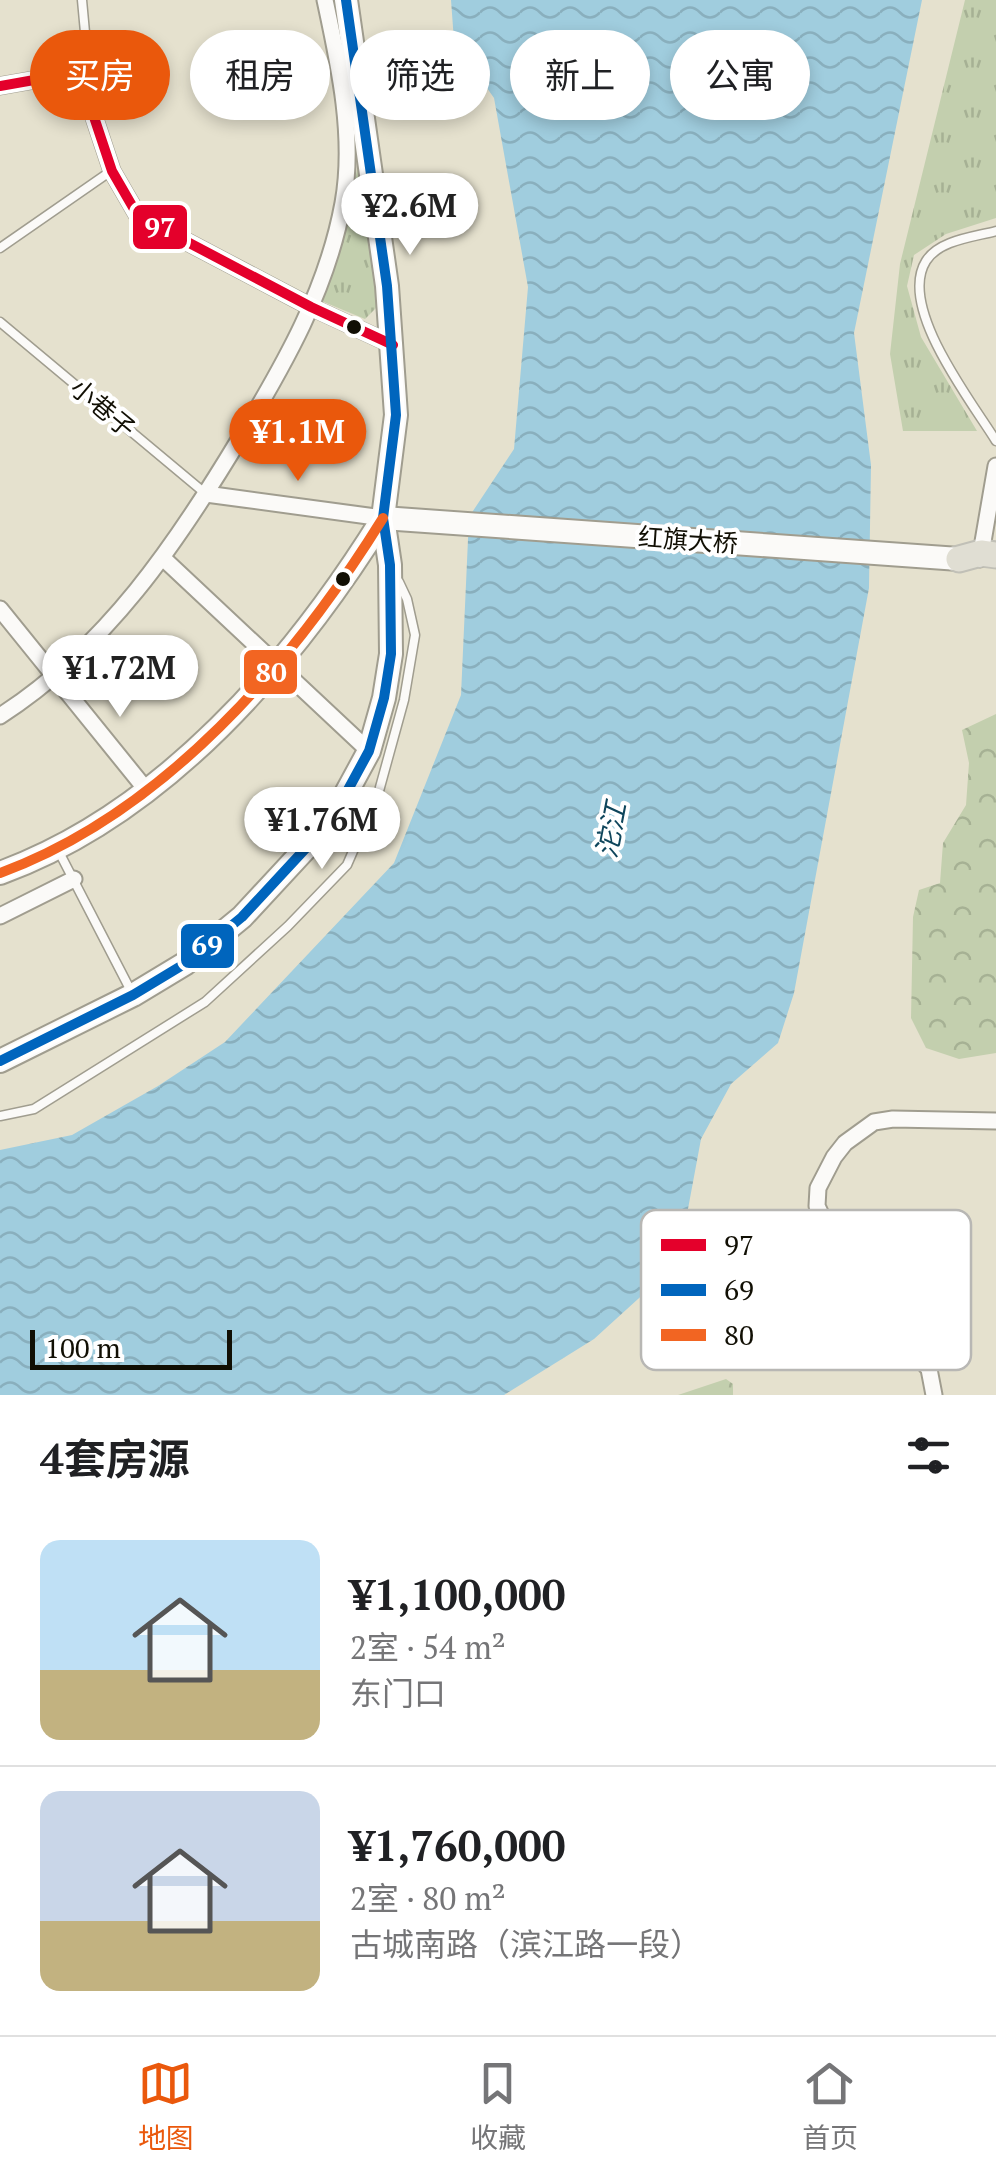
<!DOCTYPE html>
<html lang="zh">
<head>
<meta charset="utf-8">
<style>
  :root { --surface:#fff; --page:#f2f2f2; --text:#202124; --muted:#757577; --line:#e0e0e0; --accent:#ea580c }
  body { margin:0; font-family:"PT Serif","Noto Sans SC",serif; background:var(--page); color:var(--text); height:100vh; display:flex; flex-direction:column; font-size:38px; white-space:nowrap }
  * { box-sizing:border-box; margin:0 }
  p { font-size:32px; color:var(--muted) }
  .icon { flex:none; width:55px; height:55px; fill:none; stroke:currentColor; stroke-width:2; stroke-linecap:round; stroke-linejoin:round }
  .map { position:relative; height:1395px; overflow:hidden }
  .drawer { display:flex; flex-direction:column; background:var(--surface); flex:1 }
  .drawer>* { flex:none }
  .guide { position:absolute; left:30px; top:30px; width:938px; height:90px; display:flex; gap:20px }
  .scale { position:absolute; left:30px; bottom:25px; width:202px; box-sizing:border-box; padding-left:10px; border:5px solid #110f04; border-top:0; font-size:28px; line-height:35px; white-space:nowrap; color:#110f04; -webkit-text-stroke:8px #fff; paint-order:stroke }
  .price { position:absolute; translate:-50% -85px; padding:0 22px; border-radius:35px; background:#fff; color:#222; font-size:32px; line-height:65px; filter:drop-shadow(0 2px 5px #0008) }
  .price::after { content:''; position:absolute; left:50%; top:60px; width:30px; height:22px; margin-left:-15px; background:inherit; clip-path:polygon(0 0,100% 0,50% 100%) }
  .price.active { background:var(--accent); color:#fff }
  ul { padding:0; list-style:none }
  li { display:flex; align-items:center; gap:30px; height:250px; padding:0 40px }
  li+li { border-top:2px solid var(--line) }
  li span { display:grid; place-items:center; flex:none; width:280px; height:200px; border-radius:20px; color:#555 }
  li>.icon { margin-inline-start:auto }
  span .icon { width:120px; height:120px; fill:#fffc; stroke-width:1 }
  li b { font-size:42px }
  h2 { display:flex; justify-content:space-between; align-items:center; height:120px; padding:0 40px; font-size:42px }
  .chip { padding:0 35px; border-radius:45px; background:var(--surface); box-shadow:0 5px 15px #0003; font-size:35px; line-height:90px }
  .chip.active { background:var(--accent); color:#fff }
  .dock { display:flex; justify-content:space-around; align-items:center; height:140px; border-top:2px solid var(--line); background:var(--surface); font-size:28px; color:var(--muted) }
  .dock a { display:grid; justify-items:center; gap:5px }
  .dock .active { color:var(--accent) }
  .map>svg:first-child { display:block }
  .grass { fill:url(#grass-tufts) }
  .forest { fill:url(#forest-crowns) }
  .water { fill:url(#water-waves) }
  .lines { fill:none; stroke-linecap:round; stroke-linejoin:round }
  .lane-casing { stroke:#a09d8f; stroke-width:11 }
  .street-casing { stroke:#a09d8f; stroke-width:19 }
  .secondary-casing { stroke:#a09d8f; stroke-width:26 }
  .primary-casing { stroke:#c1c0b7; stroke-width:29 }
  .lane { stroke:#fbfaf8; stroke-width:8 }
  .street { stroke:#fbfaf8; stroke-width:15 }
  .secondary { stroke:#fbfaf8; stroke-width:22 }
  .primary { stroke:#e0ded3; stroke-width:25 }
  .bus-1-casing { stroke:#fff; stroke-width:18 }
  .bus-2-casing { stroke:#fff; stroke-width:18 }
  .bus-3-casing { stroke:#fff; stroke-width:18 }
  .bus-1 { stroke:#e4002b; stroke-width:10 }
  .bus-2 { stroke:#0065bd; stroke-width:10 }
  .bus-3 { stroke:#f26522; stroke-width:10 }
  .bus-dot { fill:#110f04; stroke:#fff; stroke-width:4 }
  .labels { text-anchor:middle; stroke-width:8; stroke-linejoin:round; paint-order:stroke }
  .street-label { font-size:25px; fill:#110f04; stroke:#fff }
  .water-label { font-size:28px; font-style:italic; fill:#0e455b; stroke:#fff }
  .key { fill:#fff; stroke:#b8b7b4; stroke-width:2.5 }
  .key-label { font-size:28px; fill:#110f04 }
  .line-badge { stroke:#fff; stroke-width:4 }
  .badge-label { font-size:28px; text-anchor:middle; font-weight:bold; fill:#fff }
</style>
</head>
<body>
<div class="map">
<svg width="996" height="1395" viewBox="0 0 996 1395">
  <defs>
    <pattern id="grass-tufts" width="24" height="20" patternUnits="userSpaceOnUse" patternTransform="scale(2.5)"><rect width="24" height="20" fill="#c3cfae"/><path d="M3 7l-1-3M5 7V3M7 7l1-3M15 17l-1-3M17 17v-4M19 17l1-3" fill="none" stroke="#a6b194"/></pattern>
    <pattern id="forest-crowns" width="20" height="18" patternUnits="userSpaceOnUse" patternTransform="scale(2.5)"><rect width="20" height="18" fill="#c3cfae"/><path d="M2 6a3 3 0 1 1 6 0M12 15a3 3 0 1 1 6 0" fill="none" stroke="#a6b194"/></pattern>
    <pattern id="water-waves" width="16" height="10" patternUnits="userSpaceOnUse" patternTransform="scale(2.5)"><rect width="16" height="10" fill="#a0cdde"/><path d="M0 5q4-4 8 0t8 0" fill="none" stroke="#89afbd"/></pattern>
  </defs>
  <rect width="100%" height="100%" fill="#e5e1ce"/>
  <g class="grass">
    <polygon points="965,0 996,0 996,218 946,234 914,255 907,286 921,337 977,431 903,431 890,354 900,264"/>
    <polygon points="359,157 379,305 365,319 319,300 350,212"/>
  </g>
  <g class="forest">
    <polygon points="996,714 996,1053 959,1059 926,1048 911,1018 913,917 919,890 940,883 943,843 966,805 969,763 962,730"/>
    <polygon points="726,1379 733,1384 733,1395 678,1395"/>
  </g>
  <polygon class="water" points="451,0 922,0 854,333 871,465 869,588 794,993 778,1043 731,1084 701,1139 685,1225 660,1279 594,1339 504,1395 0,1395 0,1150 72,1135 158,1086 225,1042 394,863 461,695 469,517 514,449 528,287 494,98 454,41"/>
  <g class="lines">
    <g class="lane-casing">
      <g id="lane">
        <polyline points="79,72 87,54 82,0"/>
        <path d="M996,231C974,237 939,240 926,261C897,307 972,402 996,441"/>
        <polyline points="0,248 111,171"/>
        <polyline points="0,322 206,494"/>
        <polyline points="58,850 132,993"/>
        <polyline points="0,1116 34,1109 205,1002 288,926 347,865 379,791 404,700 415,635 407,599 399,582"/>
      </g>
    </g>
    <g class="street-casing">
      <g id="street">
        <polyline points="0,86 79,72 112,171 138,216 311,307 393,345"/>
        <polyline points="206,494 383,518"/>
        <polyline points="164,559 369,751"/>
        <polyline points="980,559 996,466"/>
        <polyline points="0,609 148,792"/>
        <path d="M0,716C106,648 177,543 240,438C285,363 327,290 343,203C355,137 339,65 325,0"/>
        <polyline points="0,916 74,879"/>
        <polyline points="934,1395 929,1369 880,1311 852,1261 824,1221 817,1206 818,1188 834,1157 845,1143 874,1122 893,1119 996,1121"/>
      </g>
    </g>
    <g class="secondary-casing">
      <g id="secondary">
        <polyline points="383,518 959,559"/>
        <path d="M0,873C164,813 293,663 383,518"/>
        <polyline points="0,1061 133,995 186,963 242,917 331,821 369,751 384,698 391,654 390,565 383,518 396,415 387,286 346,0"/>
      </g>
    </g>
    <g class="primary-casing">
      <polyline id="primary" points="959,559 981,553 996,555"/>
    </g>
    <use href="#lane" class="lane"/>
    <use href="#street" class="street"/>
    <use href="#secondary" class="secondary"/>
    <use href="#primary" class="primary"/>
    <g class="bus-1-casing">
      <polyline id="bus-1" points="0,86 79,72 112,171 138,216 311,307 393,345"/>
    </g>
    <g class="bus-2-casing">
      <polyline id="bus-2" points="0,1061 133,995 186,963 242,917 331,821 369,751 384,698 391,654 390,565 383,518 396,415 387,286 346,0"/>
    </g>
    <g class="bus-3-casing">
      <path id="bus-3" d="M0,873C164,813 293,663 383,518"/>
    </g>
    <use href="#bus-1" class="bus-1"/>
    <use href="#bus-2" class="bus-2"/>
    <use href="#bus-3" class="bus-3"/>
  </g>
  <g class="bus-dot">
    <circle cx="354" cy="327" r="9"/>
    <circle cx="343" cy="579" r="9"/>
  </g>
  <g class="labels">
    <g class="street-label">
      <text transform="translate(103 408) rotate(40)" y="9">小巷子</text>
      <text transform="translate(688 540) rotate(4)" y="9">红旗大桥</text>
    </g>
    <g class="water-label">
      <text transform="translate(611 830) rotate(-79)" y="10">沱江</text>
    </g>
  </g>
  <rect x="641" y="1210" width="330" height="160" rx="15" class="key"/>
  <rect x="661" y="1239" width="45" height="12" fill="#e4002b"/>
  <rect x="661" y="1284" width="45" height="12" fill="#0065bd"/>
  <rect x="661" y="1329" width="45" height="12" fill="#f26522"/>
  <g class="key-label">
    <text x="724" y="1255">97</text>
    <text x="724" y="1300">69</text>
    <text x="724" y="1345">80</text>
  </g>
  <g class="line-badge">
    <rect x="131" y="203" width="58" height="48" rx="10" fill="#e4002b"/>
    <rect x="242" y="648" width="57" height="48" rx="10" fill="#f26522"/>
    <rect x="179" y="922" width="57" height="48" rx="10" fill="#0065bd"/>
  </g>
  <g class="badge-label">
    <text x="160" y="237">97</text>
    <text x="271" y="682">80</text>
    <text x="207" y="955">69</text>
  </g>
</svg>
<div class="scale">100 m</div>
<b class="price" style="left:410px;top:258px">¥2.6M</b>
<b class="price active" style="left:298px;top:484px">¥1.1M</b>
<b class="price" style="left:120px;top:720px">¥1.72M</b>
<b class="price" style="left:322px;top:872px">¥1.76M</b>
<div class="guide">
<a class="chip active">买房</a>
<a class="chip">租房</a>
<a class="chip">筛选</a>
<a class="chip">新上</a>
<a class="chip">公寓</a>
</div>
</div>
<section class="drawer">
<h2>4套房源<svg class="icon" aria-label="filters" viewBox="0 0 24 24"><path d="M4 7h16M4 17h16"/><circle cx="9" cy="7" r="2"/><circle cx="15" cy="17" r="2"/></svg></h2>
<ul>
<li><span style="background:linear-gradient(#bfe0f5 65%,#c2b280 0)"><svg class="icon" aria-label="home" viewBox="0 0 24 24"><path d="M3 11l9-7 9 7M6 9v11h12V9"/></svg></span><div><b>¥1,100,000</b><p>2室 · 54 m²</p><p>东门口</p></div></li>
<li><span style="background:linear-gradient(#c9d6e8 65%,#c2b280 0)"><svg class="icon" aria-label="home" viewBox="0 0 24 24"><path d="M3 11l9-7 9 7M6 9v11h12V9"/></svg></span><div><b>¥1,760,000</b><p>2室 · 80 m²</p><p>古城南路（滨江路一段）</p></div></li>
</ul>
</section>
<nav class="dock">
<a class="active"><svg class="icon" aria-label="map" viewBox="0 0 24 24"><path d="M3 6l6-2 6 2 6-2v14l-6 2-6-2-6 2zM9 4v14M15 6v14"/></svg>地图</a>
<a><svg class="icon" aria-label="saved" viewBox="0 0 24 24"><path d="M7 4h10v16l-5-4-5 4z"/></svg>收藏</a>
<a><svg class="icon" aria-label="home" viewBox="0 0 24 24"><path d="M3 11l9-7 9 7M6 9v11h12V9"/></svg>首页</a>
</nav>
</body>
</html>
